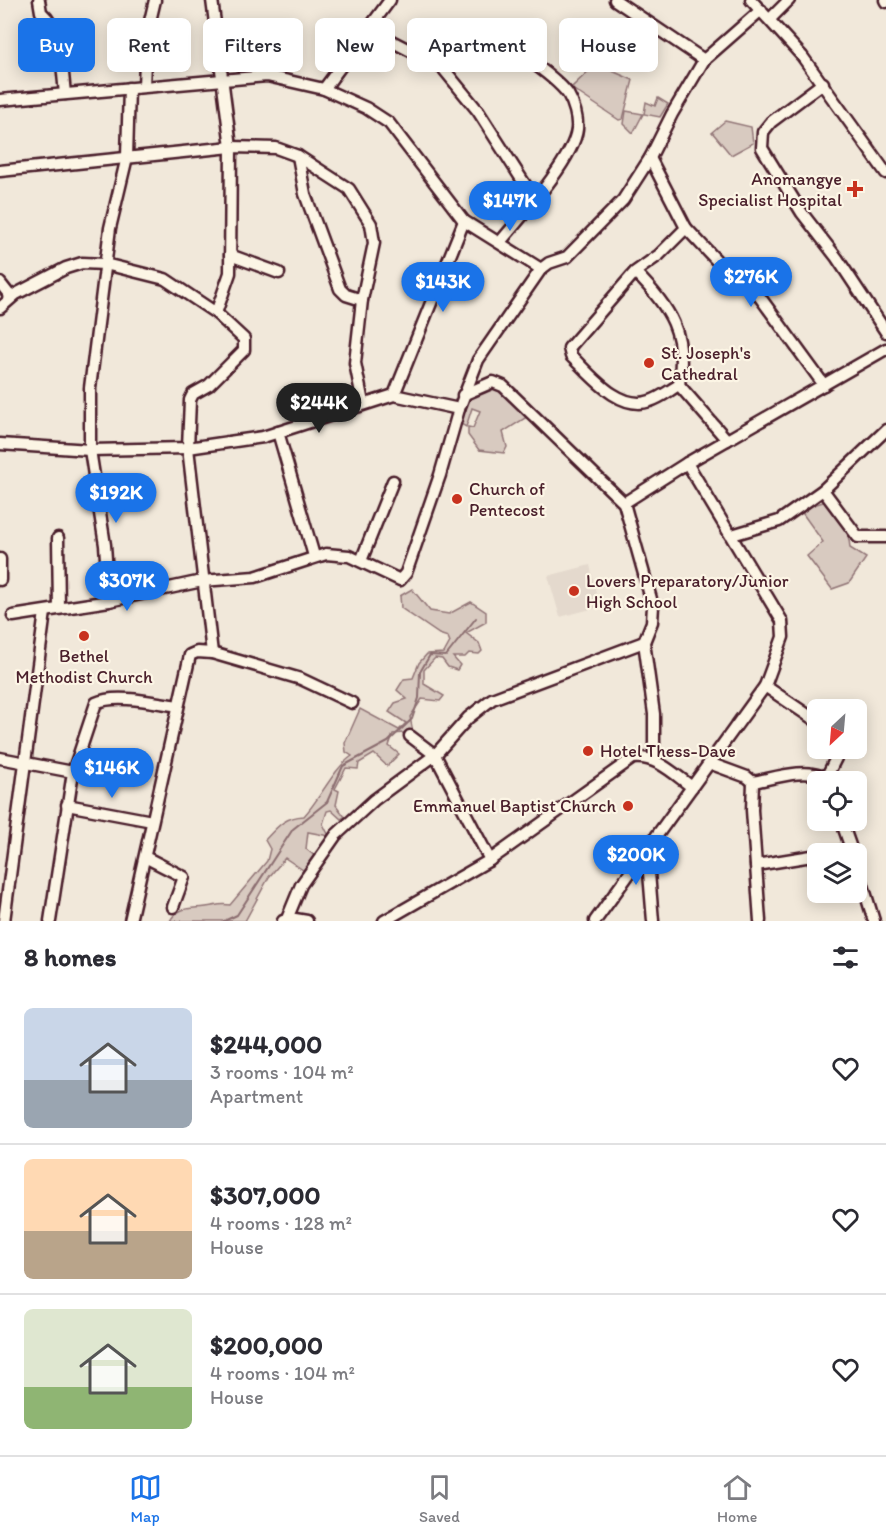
<!DOCTYPE html>
<html lang="en">
<head>
<meta charset="utf-8">
<style>
  :root { --surface:#fff; --page:#f7f7f7; --text:#2b2b33; --muted:#7c7c81; --line:#e1e1e2; --accent:#1a73e8 }
  body { margin:0; font-family:Itim,sans-serif; background:var(--page); color:var(--text); height:100vh; display:flex; flex-direction:column; font-size:22px; white-space:nowrap }
  * { box-sizing:border-box; margin:0 }
  p { font-size:20px; color:var(--muted) }
  .icon { flex:none; width:33px; height:33px; fill:none; stroke:currentColor; stroke-width:2; stroke-linecap:round; stroke-linejoin:round }
  .map { position:relative; height:921px; overflow:hidden }
  .sheet { display:flex; flex-direction:column; background:var(--surface); flex:1 }
  .sheet>* { flex:none }
  .hud { position:absolute; left:18px; top:18px; width:850px; height:54px; display:flex; gap:12px }
  .needle { width:39px; rotate:206deg }
  .buttons { position:absolute; left:807px; top:699px; display:grid; gap:12px }
  .buttons a { display:grid; place-items:center; width:60px; height:60px; border-radius:9px; background:var(--surface); box-shadow:0 3px 15px #0003; font-size:30px }
  .price { position:absolute; translate:-50% -51px; padding:0 14px; border-radius:21px; background:var(--accent); color:#fff; font-size:20px; line-height:39px; filter:drop-shadow(0 2px 3px #0008) }
  .price::after { content:''; position:absolute; left:50%; top:36px; width:18px; height:14px; margin-left:-9px; background:inherit; clip-path:polygon(0 0,100% 0,50% 100%) }
  .price.on { background:#222; color:#fff }
  ul { padding:0; list-style:none }
  li { display:flex; align-items:center; gap:18px; height:150px; padding:0 24px }
  li+li { border-top:2px solid var(--line) }
  li span { display:grid; place-items:center; flex:none; width:168px; height:120px; border-radius:9px; color:#555 }
  li>.icon { margin-inline-start:auto }
  span .icon { width:72px; height:72px; fill:#fffc; stroke-width:1 }
  li b { font-size:26px }
  h2 { display:flex; justify-content:space-between; align-items:center; height:72px; padding:0 24px; font-size:26px }
  .pill { padding:0 21px; border-radius:9px; background:var(--surface); box-shadow:0 3px 15px #0003; font-size:21px; line-height:54px }
  .pill.on { background:var(--accent); color:#fff }
  .menu { display:flex; justify-content:space-around; align-items:center; height:84px; border-top:2px solid var(--line); background:var(--surface); font-size:16px; color:var(--muted) }
  .menu a { display:grid; justify-items:center; gap:3px }
  .menu .on { color:var(--accent) }
  .map>svg:first-child { display:block }
  .built { fill:#e4d9cd }
  .green { fill:#d8cac0; stroke:#917476; stroke-width:1.5 }
  .lines { fill:none; stroke-linecap:round; stroke-linejoin:round }
  .stream { stroke:#8b6d6f; stroke-width:2 }
  .minor-casing { stroke:#4a1f2b; stroke-width:15 }
  .minor { stroke:#fcf5e5; stroke-width:10 }
  .poi-dot { fill:#c8321e; stroke:#fcf5e5; stroke-width:2 }
  .labels { text-anchor:middle; stroke-width:4.5; stroke-linejoin:round; paint-order:stroke }
  .poi-label { font-size:18px; fill:#4a1f2b; stroke:#fcf5e5; text-anchor:start }
</style>
</head>
<body>
<div class="map">
<svg width="886" height="921" viewBox="0 0 886 921">
  <rect width="100%" height="100%" fill="#f1e8da"/>
  <filter id="ink" filterUnits="userSpaceOnUse"><feTurbulence type="fractalNoise" baseFrequency=".0167" numOctaves="2"/><feDisplacementMap in="SourceGraphic" scale="12" xChannelSelector="R" yChannelSelector="G"/><feConvolveMatrix kernelMatrix="1 2 1 2 8 2 1 2 1" color-interpolation-filters="sRGB"/></filter>
  <g filter="url(#ink)">
    <polygon class="built" points="590,565 599,607 560,617 548,576"/>
    <g class="green">
      <polygon points="596,64 633,80 623,119 619,120 571,88"/>
      <polygon points="658,98 668,104 660,117 644,114 646,102 655,106"/>
      <polygon points="626,111 643,114 633,133 624,124"/>
      <polygon points="725,121 751,127 753,143 731,155 712,132"/>
      <polygon points="493,386 498,387 530,415 503,432 507,447 504,453 479,450 468,435 468,427 473,428 480,411 472,408 466,427 459,423 468,397"/>
      <path d="M823,502H829C840,514 849,531 850,548L866,558L849,583L832,589L807,556L823,542L803,514L804,508Z"/>
      <path d="M412,589L430,611L449,614L471,602L486,612V622L466,633L479,643L482,651L479,654L469,653L465,657H453L460,665L457,670L448,667L442,659L435,658L424,670V684L444,696L440,701L422,699L410,717L413,732L393,734L389,746L399,754L387,766L374,754L359,763L358,769L346,768L335,789L339,791L336,805L345,817L341,819L331,810L327,811L323,824L329,836L308,832L306,849L316,857L306,872L285,858L269,877L245,921H170C178,906 191,909 206,907C215,906 220,903 230,905L267,861L270,849L265,840C277,827 284,817 304,816C320,799 333,769 352,756L346,752L345,743L360,709L399,730L406,723L389,712L395,703L407,699L397,690L404,679L413,678L419,663L427,654L444,653L450,642L448,637L439,634L401,608L400,596Z"/>
    </g>
    <g class="lines">
      <polyline class="stream" points="224,921 237,915 293,829 327,802 343,766 388,742 412,719 419,698 420,672 430,655 446,656 476,618"/>
      <g class="minor-casing">
        <g id="minor">
          <path d="M39,0L41,12C62,30 62,67 65,94"/>
          <polyline points="212,0 231,147 230,273 216,313"/>
          <polyline points="615,0 704,60"/>
          <polyline points="751,0 802,56 886,173"/>
          <polyline points="885,0 886,2"/>
          <polyline points="770,19 789,0"/>
          <polyline points="368,29 442,67 478,111 535,200"/>
          <path d="M442,67C453,56 465,38 481,37C501,36 556,78 568,94C574,104 578,118 577,129C574,159 520,218 500,242"/>
          <polyline points="823,83 771,122 763,132 762,148 802,213 837,258 886,332"/>
          <polyline points="144,86 146,38 155,0"/>
          <polyline points="324,89 390,0"/>
          <polyline points="0,100 267,76 324,89 366,108 389,123 464,221 541,269"/>
          <polyline points="298,156 305,194 340,289 346,295 362,300"/>
          <polyline points="0,171 231,147 276,148 298,156 349,189 371,224 374,243 362,300 355,363 363,403"/>
          <polyline points="686,228 733,278 754,289 824,385"/>
          <polyline points="230,255 279,273"/>
          <path d="M635,272C671,308 687,334 679,385C670,390 660,398 650,401C619,412 590,374 571,356L569,348L635,272L659,255L686,228L650,158"/>
          <polyline points="0,283 11,297"/>
          <polyline points="0,308 16,294 66,268 82,263 105,264 165,279 216,313 244,339 244,350 209,385 193,394 190,400 188,448 212,653"/>
          <polyline points="679,385 727,440"/>
          <polyline points="394,395 464,221"/>
          <polyline points="463,395 493,382 503,386 624,503 653,606 652,622 644,642 654,714 654,759"/>
          <polyline points="278,432 314,556"/>
          <polyline points="0,444 90,450 188,448 263,437 394,395 459,409 478,360 541,269 549,263 567,257 623,200 650,158 672,114 704,60 761,10"/>
          <polyline points="823,490 858,537 886,537"/>
          <polyline points="624,503 687,463 886,349"/>
          <polyline points="732,535 779,521 823,490 886,430"/>
          <polyline points="58,538 59,608"/>
          <polyline points="0,559 0,580"/>
          <polyline points="361,561 393,481"/>
          <polyline points="109,601 105,545 90,450 90,388 110,228 127,157 129,88"/>
          <polyline points="13,616 109,601 202,581 255,577 326,554 349,556 400,580 406,573 440,475 459,409"/>
          <polyline points="765,686 818,722"/>
          <polyline points="410,736 435,755 490,860"/>
          <polyline points="0,758 73,772 50,921"/>
          <polyline points="709,763 747,777 753,782"/>
          <path d="M73,772L96,703C115,693 157,703 178,706"/>
          <polyline points="826,778 841,748"/>
          <polyline points="753,782 752,810 760,921"/>
          <path d="M753,782C775,778 804,767 826,778L827,782"/>
          <polyline points="67,805 152,821"/>
          <polyline points="841,820 853,854"/>
          <polyline points="647,849 653,921"/>
          <polyline points="826,854 851,849"/>
          <polyline points="145,857 184,877 173,907"/>
          <polyline points="856,863 874,921"/>
          <polyline points="756,865 818,855"/>
          <polyline points="287,919 301,885 336,835 374,800 435,755 468,718 492,699 644,642"/>
          <polyline points="4,921 45,612"/>
          <polyline points="130,921 190,655 197,652 212,653 301,679 352,703"/>
          <polyline points="283,921 295,919 307,921"/>
          <path d="M384,921L490,860L633,758C656,755 674,774 692,787"/>
          <polyline points="595,921 765,686 783,637 782,621 687,463"/>
        </g>
      </g>
      <use href="#minor" class="minor"/>
    </g>
  </g>
  <g class="poi-dot">
    <path d="M852 180h6v6h6v6h-6v6h-6v-6h-6v-6h6z"/>
    <circle cx="649" cy="363" r="6"/>
    <circle cx="457" cy="499" r="6"/>
    <circle cx="574" cy="591" r="6"/>
    <circle cx="84" cy="636" r="6"/>
    <circle cx="588" cy="751" r="6"/>
    <circle cx="628" cy="806" r="6"/>
  </g>
  <g class="labels">
    <g class="poi-label">
      <text x="842" y="185" text-anchor="end">Anomangye<tspan x="842" dy="21">Specialist Hospital</tspan></text>
      <text x="661" y="359">St. Joseph's<tspan x="661" dy="21">Cathedral</tspan></text>
      <text x="469" y="495">Church of<tspan x="469" dy="21">Pentecost</tspan></text>
      <text x="586" y="587">Lovers Preparatory/Junior<tspan x="586" dy="21">High School</tspan></text>
      <text x="84" y="662" text-anchor="middle">Bethel<tspan x="84" dy="21">Methodist Church</tspan></text>
      <text x="600" y="757">Hotel Thess-Dave</text>
      <text x="616" y="812" text-anchor="end">Emmanuel Baptist Church</text>
    </g>
  </g>
</svg>
<div class="buttons">
<a><svg class="needle" viewBox="-14 -14 28 28"><path d="M0-13l5 13h-10z" fill="#e53935"/><path d="M0 13l5-13h-10z" fill="#7c7c81"/></svg></a>
<a><svg class="icon" aria-label="locate" viewBox="0 0 24 24"><circle cx="12" cy="12" r="6"/><path d="M12 2v4M12 18v4M2 12h4M18 12h4"/></svg></a>
<a><svg class="icon" aria-label="layers" viewBox="0 0 24 24"><path d="M12 4l9 5-9 5-9-5zM3 14l9 5 9-5"/></svg></a>
</div>
<b class="price" style="left:510px;top:232px">$147K</b>
<b class="price" style="left:751px;top:308px">$276K</b>
<b class="price" style="left:443px;top:313px">$143K</b>
<b class="price on" style="left:319px;top:434px">$244K</b>
<b class="price" style="left:116px;top:524px">$192K</b>
<b class="price" style="left:127px;top:612px">$307K</b>
<b class="price" style="left:112px;top:799px">$146K</b>
<b class="price" style="left:636px;top:886px">$200K</b>
<div class="hud">
<a class="pill on">Buy</a>
<a class="pill">Rent</a>
<a class="pill">Filters</a>
<a class="pill">New</a>
<a class="pill">Apartment</a>
<a class="pill">House</a>
</div>
</div>
<section class="sheet">
<h2>8 homes<svg class="icon" aria-label="filters" viewBox="0 0 24 24"><path d="M4 7h16M4 17h16"/><circle cx="9" cy="7" r="2"/><circle cx="15" cy="17" r="2"/></svg></h2>
<ul>
<li><span style="background:linear-gradient(#c9d6e8 60%,#9aa5b1 0)"><svg class="icon" aria-label="home" viewBox="0 0 24 24"><path d="M3 11l9-7 9 7M6 9v11h12V9"/></svg></span><div><b>$244,000</b><p>3 rooms · 104 m²</p><p>Apartment</p></div><svg class="icon" aria-label="heart" viewBox="0 0 24 24"><path d="M12 20l-8-8c-3-5 5-10 8-4 3-6 11-1 8 4z"/></svg></li>
<li><span style="background:linear-gradient(#ffd9b3 60%,#b9a48a 0)"><svg class="icon" aria-label="home" viewBox="0 0 24 24"><path d="M3 11l9-7 9 7M6 9v11h12V9"/></svg></span><div><b>$307,000</b><p>4 rooms · 128 m²</p><p>House</p></div><svg class="icon" aria-label="heart" viewBox="0 0 24 24"><path d="M12 20l-8-8c-3-5 5-10 8-4 3-6 11-1 8 4z"/></svg></li>
<li><span style="background:linear-gradient(#dfe7d0 65%,#8fb573 0)"><svg class="icon" aria-label="home" viewBox="0 0 24 24"><path d="M3 11l9-7 9 7M6 9v11h12V9"/></svg></span><div><b>$200,000</b><p>4 rooms · 104 m²</p><p>House</p></div><svg class="icon" aria-label="heart" viewBox="0 0 24 24"><path d="M12 20l-8-8c-3-5 5-10 8-4 3-6 11-1 8 4z"/></svg></li>
</ul>
</section>
<nav class="menu">
<a class="on"><svg class="icon" aria-label="map" viewBox="0 0 24 24"><path d="M3 6l6-2 6 2 6-2v14l-6 2-6-2-6 2zM9 4v14M15 6v14"/></svg>Map</a>
<a><svg class="icon" aria-label="saved" viewBox="0 0 24 24"><path d="M7 4h10v16l-5-4-5 4z"/></svg>Saved</a>
<a><svg class="icon" aria-label="home" viewBox="0 0 24 24"><path d="M3 11l9-7 9 7M6 9v11h12V9"/></svg>Home</a>
</nav>
</body>
</html>
